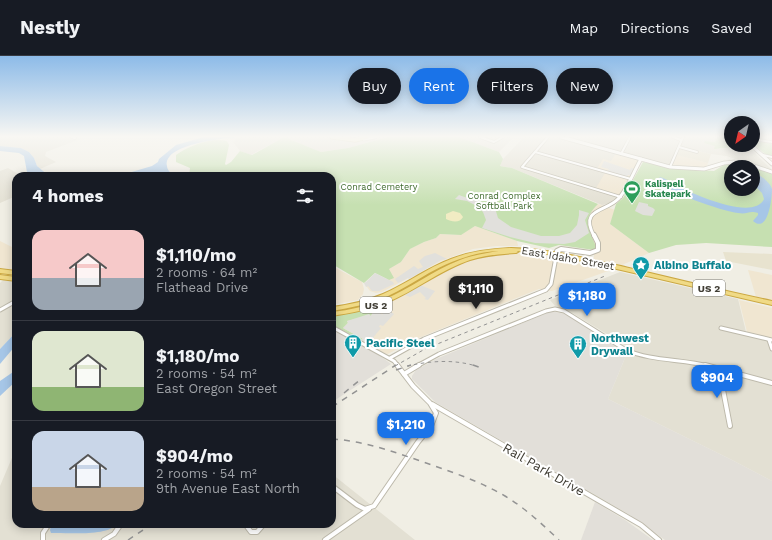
<!DOCTYPE html>
<html lang="en">
<head>
<meta charset="utf-8">
<style>
  :root { --surface:#171b24; --page:#242831; --text:#f1f3f6; --muted:#9ea1a6; --line:#363941; --accent:#1a73e8 }
  body { margin:0; font-family:"Work Sans",sans-serif; background:var(--page); color:var(--text); height:100vh; display:flex; flex-direction:column; font-size:15px; white-space:nowrap }
  * { box-sizing:border-box; margin:0 }
  p { font-size:13px; color:var(--muted) }
  .icon { flex:none; width:22px; height:22px; fill:none; stroke:currentColor; stroke-width:2; stroke-linecap:round; stroke-linejoin:round }
  .map { position:relative; flex:1; overflow:hidden }
  .sheet { position:absolute; left:12px; top:116px; width:324px; height:356px; display:flex; flex-direction:column; background:var(--surface); border-radius:12px; box-shadow:0 2px 10px #0003 }
  .sheet>* { flex:none }
  .banner { position:absolute; left:348px; top:12px; width:364px; height:36px; display:flex; gap:8px }
  .needle { width:26px; rotate:214deg }
  .fabs { position:absolute; left:724px; top:60px; display:grid; gap:8px }
  .fabs a { display:grid; place-items:center; width:36px; height:36px; border-radius:50%; background:var(--surface); box-shadow:0 2px 10px #0003; font-size:20px }
  .price { position:absolute; translate:-50% -34px; padding:0 9px; border-radius:8px; background:var(--accent); color:#fff; font-size:13px; line-height:26px; filter:drop-shadow(0 1px 2px #0008) }
  .price::after { content:''; position:absolute; left:50%; top:24px; width:12px; height:9px; margin-left:-6px; background:inherit; clip-path:polygon(0 0,100% 0,50% 100%) }
  .price.selected { background:#222; color:#fff }
  ul { padding:0; list-style:none }
  li { display:flex; align-items:center; gap:12px; height:100px; padding:0 20px }
  li+li { border-top:1px solid var(--line) }
  li span { display:grid; place-items:center; flex:none; width:112px; height:80px; border-radius:12px; color:#555 }
  li>.icon { margin-inline-start:auto }
  span .icon { width:48px; height:48px; fill:#fffc; stroke-width:1 }
  li b { font-size:17px }
  h2 { display:flex; justify-content:space-between; align-items:center; height:48px; padding:0 20px; font-size:17px }
  .tag { padding:0 14px; border-radius:18px; background:var(--surface); box-shadow:0 2px 10px #0003; font-size:14px; line-height:36px }
  .tag.selected { background:var(--accent); color:#fff }
  header { display:flex; align-items:center; gap:24px; box-sizing:border-box; height:56px; padding:0 20px; background:var(--surface); border-bottom:1px solid var(--line) }
  header strong { font-size:19px }
  nav { display:flex; gap:22px; margin-inline-start:auto; font-size:14px }
  .map>svg:first-child { display:block }
  .residential { fill:#e3e0d3 }
  .commercial { fill:#f0e6d1 }
  .industrial { fill:#e2dfd9 }
  .education { fill:#e8e3cf }
  .green { fill:#c6e0b1; fill-rule:evenodd }
  .sand { fill:#f1ecc3 }
  .parking { fill:#e1e0dc }
  .water { fill:#a6c6e7 }
  .lines { fill:none; stroke-linecap:round; stroke-linejoin:round }
  .minor-far2-casing { stroke:#bdb9ab; stroke-width:3.5 }
  .minor-far1-casing { stroke:#bdb9ab; stroke-width:5 }
  .minor-casing { stroke:#bdb9ab; stroke-width:6 }
  .tertiary-far1-casing { stroke:#bdb9ab; stroke-width:4.5 }
  .tertiary-casing { stroke:#bdb9ab; stroke-width:6 }
  .secondary-casing { stroke:#cbc398; stroke-width:5 }
  .trunk-casing { stroke:#cba843; stroke-width:2 }
  .minor-far2 { stroke:#fff; stroke-width:2 }
  .minor-far1 { stroke:#fff; stroke-width:3 }
  .minor { stroke:#fff; stroke-width:4 }
  .tertiary-far1 { stroke:#fff; stroke-width:3 }
  .tertiary { stroke:#fff; stroke-width:4 }
  .secondary { stroke:#f8f1c6; stroke-width:3.5 }
  .trunk { fill:#f0da86; fill-rule:evenodd }
  .rail-far1 { stroke:#939393; stroke-width:1; stroke-dasharray:3.5 3.5; stroke-linecap:butt }
  .rail { stroke:#939393; stroke-width:1.5; stroke-dasharray:6 6; stroke-linecap:butt }
  .labels { text-anchor:middle; stroke-width:4; stroke-linejoin:round; paint-order:stroke }
  .far-leisure-label { font-size:9px; font-weight:bold; fill:#27864d; stroke:#fff; text-anchor:start }
  .far-park-label { font-size:9px; fill:#406c2f; stroke:#fff }
  .shield { fill:#fff; stroke:#7a7872; stroke-width:1 }
  .shield-label { font-size:10px; font-weight:bold; fill:#413e35 }
  .street-label { font-size:11px; fill:#413e35; stroke:#fff }
  .culture-label { font-size:11px; font-weight:bold; fill:#0d838f; stroke:#fff; text-anchor:start }
  .near-street-label { font-size:13px; fill:#413e35; stroke:#fff }
</style>
</head>
<body>
<header>
<strong>Nestly</strong>
<nav><a>Map</a><a>Directions</a><a>Saved</a></nav>
</header>
<div class="map">
<svg width="772" height="484" viewBox="0 0 772 484">
  <rect width="100%" height="100%" fill="#f0eee4"/>
  <g class="residential">
    <polygon points="0,81 77,81 80,83 46,96 45,100 56,106 40,113 37,110 34,102 29,96 21,92 0,90"/>
    <polygon points="238,81 388,81 348,92 321,96 284,81 251,99 240,95 233,86"/>
    <polygon points="459,81 514,81 499,96"/>
    <polygon points="524,81 718,81 714,86 705,85 715,90 715,92 719,93 738,91 751,93 772,114 726,100 711,98 677,90 670,110 640,104 611,105 596,114 605,117 621,140 611,147 602,149 512,112 500,110 503,103"/>
    <polygon points="8,112 22,120 16,120 16,140 0,147 0,115"/>
    <polygon points="620,216 738,243 746,276 772,287 772,425 732,404 608,343 627,297 633,294 574,258 555,250 550,244"/>
    <polygon points="3,224 16,226 16,276 0,293 0,227"/>
    <polygon points="16,371 16,468 332,468 332,418 415,484 0,484 0,430 14,397 13,380"/>
  </g>
  <g class="commercial">
    <polygon points="616,97 640,104 621,140 596,132 605,117 596,114 603,103 611,105"/>
    <polygon points="674,98 708,107 706,112 670,110"/>
    <polygon points="598,148 615,154 610,168 649,197 622,209 594,203 594,194 587,168 590,157"/>
    <polygon points="475,170 517,185 518,190 496,190 473,193 441,205 382,236 376,237 370,235 364,227 393,222 388,213 401,206 410,193 424,186 436,182 440,178 460,179"/>
    <polygon points="0,185 16,193 16,214 0,212"/>
    <polygon points="509,197 535,199 611,214 552,235 539,233 416,283 388,298 383,297 332,269 332,260 362,255 388,246 450,211 484,200"/>
    <polygon points="332,210 362,226 364,233 363,238 358,244 332,249"/>
    <polygon points="748,214 772,219 772,245 756,241"/>
    <polygon points="739,244 772,252 772,282 747,276"/>
  </g>
  <g class="industrial">
    <polygon points="549,256 556,256 568,259 627,297 608,343 732,404 772,425 772,484 665,484 630,459 435,346 412,323 412,320 416,314 436,303"/>
    <polygon points="332,274 379,299 391,308 332,346"/>
    <polygon points="595,446 625,464 653,484 581,484"/>
  </g>
  <g class="education">
    <polygon points="680,91 711,98 708,107 677,99"/>
    <polygon points="723,196 772,198 772,214 726,205"/>
  </g>
  <g class="green">
    <path d="M284,81L321,96L348,92L388,81H459L499,96L503,103L500,110L512,112L598,148C581,165 589,171 596,191L594,194L559,189L549,192L517,185L475,170L461,179L440,178L436,182L424,186L410,193L401,206L389,213L394,222L389,224L375,217L364,227L332,208V120H189L190,112L176,106V99C188,90 212,81 227,85L229,89L225,108L226,109L231,106L240,95L252,99Z"/>
    <polygon points="718,81 731,81 731,89 746,89 750,93 738,91 714,93 715,90 704,87 705,85 714,86"/>
    <polygon points="753,84 772,87 772,100 766,99 753,87"/>
    <path d="M643,106L681,113L714,115L727,107H736L743,108L772,117V191L706,187L676,189L649,197L610,168L616,148L623,142ZM731,111H753V133H731Z"/>
    <polygon points="370,253 373,256 371,260 347,265 348,267 343,272 363,283 362,284 332,269 332,260"/>
  </g>
  <path class="sand" d="M453,155L460,157L463,161C460,167 452,166 446,163V158Z"/>
  <g class="parking">
    <polygon points="604,105 630,114 631,112 635,113 631,119 628,119 627,121 607,116 609,113 601,111"/>
    <polygon points="459,139 495,152 498,162 511,171 541,180 559,180 570,177 577,169 579,159 579,154 589,157 585,164 589,177 575,186 564,188 535,187 510,181 482,172 486,164 483,156 477,150 467,145 455,143"/>
    <polygon points="639,146 648,148 648,150 653,152 655,154 652,160 643,159 635,155"/>
    <polygon points="435,197 447,203 441,204 409,223 408,222 398,227 395,223 414,210 418,213 423,211 419,205 425,200"/>
    <polygon points="375,217 393,226 394,228 379,235 372,235 368,230 371,229 366,231 364,227 366,226"/>
    <polygon points="420,229 435,235 428,244 424,243 426,242 420,236 410,241 405,239"/>
    <polygon points="377,251 378,255 383,259 382,257 386,253 394,258 383,270 380,269 379,271 381,272 371,284 368,282 366,287 361,284 363,283 343,272 348,267 347,265 369,258 371,260 373,256 370,253"/>
  </g>
  <g class="water">
    <path d="M204,81H235C222,83 163,88 167,110C167,114 171,117 174,120H154L150,117L118,120L152,110L158,106L159,103L176,89Z"/>
    <polygon points="0,90 21,92 29,96 34,102 37,110 49,120 35,120 27,116 24,100 19,97 0,95"/>
    <path d="M753,116C759,118 770,126 772,133C772,143 768,178 753,165L758,159V157C748,154 748,159 738,157C722,155 665,136 658,123C660,121 660,121 663,122C669,124 674,129 680,131C695,139 754,165 764,143L762,137L753,128Z"/>
    <polygon points="16,276 16,289 0,308 0,293"/>
    <polygon points="16,314 16,325 0,340 0,325"/>
    <path d="M52,468H117C108,480 71,477 57,477H51L50,474Z"/>
  </g>
  <g class="lines">
    <g class="minor-far2-casing">
      <g id="minor-far2">
        <polyline points="72,81 75,82"/>
        <polyline points="480,81 494,86 503,81"/>
        <polyline points="548,81 522,111 621,141"/>
        <polyline points="673,81 681,84"/>
        <polyline points="753,83 772,86"/>
        <polyline points="679,91 697,96"/>
        <polyline points="535,96 631,123"/>
        <polyline points="621,98 630,81"/>
        <polyline points="763,99 772,101"/>
        <polyline points="670,111 683,81"/>
      </g>
    </g>
    <g class="minor-far1-casing">
      <g id="minor-far1">
        <polyline points="0,254 16,245"/>
        <polyline points="332,271 394,305 398,310"/>
        <polyline points="721,272 772,284"/>
        <polyline points="769,284 772,293"/>
        <polyline points="390,302 424,283 546,234 551,228 556,201"/>
        <path d="M417,310L439,298L546,255L555,253L564,255L626,294C651,305 682,303 709,310"/>
      </g>
    </g>
    <g class="minor-casing">
      <g id="minor">
        <polyline points="705,309 772,327"/>
        <polyline points="719,313 730,370"/>
        <polyline points="404,318 419,309"/>
        <polyline points="432,348 641,469 659,484"/>
        <polyline points="332,430 357,449 365,453 374,450 418,386 431,370 436,357 430,347 413,330 397,309"/>
        <polyline points="245,468 251,476 257,476 264,468"/>
        <polyline points="43,484 43,477 49,468"/>
        <polyline points="104,484 114,478 121,468"/>
        <polyline points="325,484 369,453"/>
      </g>
    </g>
    <g class="tertiary-far1-casing">
      <g id="tertiary-far1">
        <polyline points="561,81 670,111 704,113 724,107 734,106 751,109 772,116"/>
        <polyline points="364,83 375,81"/>
        <polyline points="751,89 772,108"/>
        <path d="M594,180C579,152 606,156 618,143C626,136 635,113 641,103"/>
      </g>
    </g>
    <g class="tertiary-casing">
      <polyline id="tertiary" points="556,201 557,195 561,193 590,197 598,194 598,187 594,179"/>
    </g>
    <g class="secondary-casing">
      <polyline id="secondary" points="332,81 355,84 367,81"/>
    </g>
    <g class="trunk-casing">
      <g id="trunk">
        <path d="M511,192C551,193 590,203 629,212C676,223 724,235 772,245V249L565,201L547,198L517,195L518,196L516,197C501,198 485,199 470,204C440,214 415,235 386,247C368,254 350,257 332,260V256C350,254 367,250 383,244C410,233 433,214 460,204C473,199 486,197 499,195C474,196 451,205 429,217C415,225 401,234 386,241C369,248 350,252 332,255V251C349,249 366,245 383,238C406,228 427,212 451,203C471,195 490,193 511,192Z"/>
        <polygon points="0,213 16,215 16,219 0,217"/>
        <polygon points="0,219 16,221 16,225 0,223"/>
      </g>
    </g>
    <use href="#minor-far2" class="minor-far2"/>
    <use href="#minor-far1" class="minor-far1"/>
    <use href="#minor" class="minor"/>
    <use href="#tertiary-far1" class="tertiary-far1"/>
    <use href="#tertiary" class="tertiary"/>
    <use href="#secondary" class="secondary"/>
    <use href="#trunk" class="trunk"/>
    <g class="rail-far1">
      <polyline points="395,310 425,293 605,220"/>
      <path d="M407,310C430,305 453,303 476,310"/>
    </g>
    <g class="rail">
      <polyline points="473,309 484,313"/>
      <polyline points="396,314 411,309"/>
      <polyline points="344,337 361,323"/>
      <polyline points="332,351 396,309"/>
      <path d="M332,383C366,385 397,397 429,408C455,417 481,426 505,440C525,452 542,468 559,484"/>
      <polyline points="128,484 152,468"/>
    </g>
  </g>
  <linearGradient id="sky" x2="0" y2="1"><stop stop-color="#8dbbe8"/><stop offset="0.54" stop-color="#f8f7f3"/><stop offset="1" stop-color="#f8f7f3" stop-opacity="0"/></linearGradient>
  <rect width="772" height="149" fill="url(#sky)"/>
  <defs>
    <g id="stadium-pin" transform="scale(0.9)"><path d="M0 17L-7.5 6A9.5 9.5 0 1 1 7.5 6Z" fill="#2e9e5b" stroke="#fff"/><path d="M0-5a6.5 5 0 1 0 0 10a6.5 5 0 1 0 0-10ZM-3.5-1.8h7v3.6h-7Z" fill="#fff"/></g>
    <g id="sight-pin" transform="scale(0.9)"><path d="M0 17L-7.5 6A9.5 9.5 0 1 1 7.5 6Z" fill="#0f9aa8" stroke="#fff"/><path d="M0-6L1.8-2.2L6-1.7L2.9 1.2L3.7 5.4L0 3.3L-3.7 5.4L-2.9 1.2L-6-1.7L-1.8-2.2Z" fill="#fff"/></g>
    <g id="building-pin" transform="scale(0.9)"><path d="M0 17L-7.5 6A9.5 9.5 0 1 1 7.5 6Z" fill="#0f9aa8" stroke="#fff"/><path d="M-4-6H4V6H1V3H-1V6H-4ZM-2.5-4.3h1.7v1.8h-1.7ZM.8-4.3h1.7v1.8H.8ZM-2.5-1h1.7V.8h-1.7ZM.8-1h1.7V.8H.8Z" fill="#fff"/></g>
  </defs>
  <g fill-rule="evenodd">
    <use href="#stadium-pin" x="632" y="133"/>
    <use href="#sight-pin" x="641" y="209"/>
    <use href="#building-pin" x="353" y="287"/>
    <use href="#building-pin" x="578" y="288"/>
  </g>
  <g class="labels">
    <g class="far-leisure-label">
      <text x="645" y="131">Kalispell<tspan x="645" dy="10">Skatepark</tspan></text>
    </g>
    <g class="far-park-label">
      <text x="379" y="134">Conrad Cemetery</text>
      <text x="504" y="143">Conrad Complex<tspan x="504" dy="10">Softball Park</tspan></text>
    </g>
    <g class="shield">
      <rect x="693" y="224" width="32" height="16" rx="3"/>
      <rect x="360" y="241" width="32" height="16" rx="3"/>
    </g>
    <g class="shield-label">
      <text x="709" y="236">US 2</text>
      <text x="376" y="253">US 2</text>
    </g>
    <g class="street-label">
      <text transform="translate(568 202) rotate(10)" y="4">East Idaho Street</text>
    </g>
    <g class="culture-label">
      <text x="654" y="213">Albino Buffalo</text>
      <text x="591" y="286">Northwest<tspan x="591" dy="13">Drywall</tspan></text>
      <text x="366" y="291">Pacific Steel</text>
    </g>
    <g class="near-street-label">
      <text transform="translate(544 413) rotate(30)" y="5">Rail Park Drive</text>
    </g>
  </g>
</svg>
<div class="fabs">
<a><svg class="needle" viewBox="-14 -14 28 28"><path d="M0-13l5 13h-10z" fill="#e53935"/><path d="M0 13l5-13h-10z" fill="#9ea1a6"/></svg></a>
<a><svg class="icon" aria-label="layers" viewBox="0 0 24 24"><path d="M12 4l9 5-9 5-9-5zM3 14l9 5 9-5"/></svg></a>
</div>
<b class="price selected" style="left:476px;top:254px">$1,110</b>
<b class="price" style="left:587px;top:261px">$1,180</b>
<b class="price" style="left:717px;top:343px">$904</b>
<b class="price" style="left:406px;top:390px">$1,210</b>
<div class="banner">
<a class="tag">Buy</a>
<a class="tag selected">Rent</a>
<a class="tag">Filters</a>
<a class="tag">New</a>
</div>
<section class="sheet">
<h2>4 homes<svg class="icon" aria-label="filters" viewBox="0 0 24 24"><path d="M4 7h16M4 17h16"/><circle cx="9" cy="7" r="2"/><circle cx="15" cy="17" r="2"/></svg></h2>
<ul>
<li><span style="background:linear-gradient(#f6c9c9 60%,#9aa5b1 0)"><svg class="icon" aria-label="home" viewBox="0 0 24 24"><path d="M3 11l9-7 9 7M6 9v11h12V9"/></svg></span><div><b>$1,110/mo</b><p>2 rooms · 64 m²</p><p>Flathead Drive</p></div></li>
<li><span style="background:linear-gradient(#dfe7d0 70%,#8fb573 0)"><svg class="icon" aria-label="home" viewBox="0 0 24 24"><path d="M3 11l9-7 9 7M6 9v11h12V9"/></svg></span><div><b>$1,180/mo</b><p>2 rooms · 54 m²</p><p>East Oregon Street</p></div></li>
<li><span style="background:linear-gradient(#c9d6e8 70%,#b9a48a 0)"><svg class="icon" aria-label="home" viewBox="0 0 24 24"><path d="M3 11l9-7 9 7M6 9v11h12V9"/></svg></span><div><b>$904/mo</b><p>2 rooms · 54 m²</p><p>9th Avenue East North</p></div></li>
</ul>
</section>
</div>
</body>
</html>
